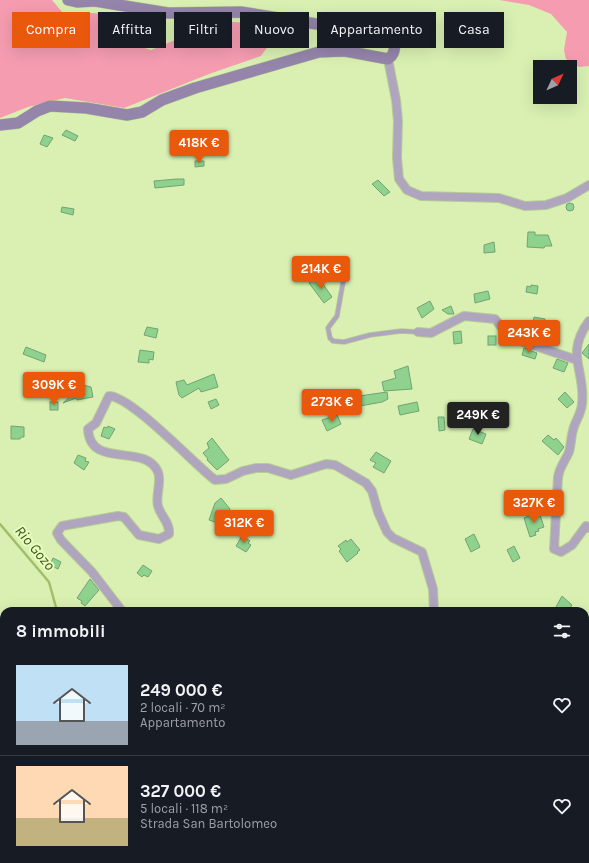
<!DOCTYPE html>
<html lang="it">
<head>
<meta charset="utf-8">
<style>
  :root { --surface:#171b24; --page:#242831; --text:#f1f3f6; --muted:#9ea1a6; --line:#363941; --accent:#ea580c }
  body { margin:0; font-family:Karla,sans-serif; background:var(--page); color:var(--text); height:100vh; display:flex; flex-direction:column; font-size:15px; white-space:nowrap }
  * { box-sizing:border-box; margin:0 }
  p { font-size:13px; color:var(--muted) }
  .icon { flex:none; width:22px; height:22px; fill:none; stroke:currentColor; stroke-width:2; stroke-linecap:round; stroke-linejoin:round }
  .map { position:relative; flex:1; overflow:hidden }
  .sheet { position:absolute; left:0px; top:607px; width:589px; height:256px; display:flex; flex-direction:column; background:var(--surface); border-radius:12px 12px 0 0; box-shadow:0 4px 16px #0002 }
  .sheet>* { flex:none }
  .banner { position:absolute; left:12px; top:12px; width:565px; height:36px; display:flex; gap:8px }
  .needle { width:26px; rotate:46deg }
  .controls { position:absolute; left:533px; top:60px; display:grid; gap:8px }
  .controls a { display:grid; place-items:center; width:44px; height:44px; border-radius:0px; background:var(--surface); box-shadow:0 4px 16px #0002; font-size:20px }
  .price { position:absolute; translate:-50% -34px; padding:0 9px; border-radius:4px; background:var(--accent); color:#fff; font-size:13px; line-height:26px; filter:drop-shadow(0 1px 2px #0008) }
  .price::after { content:''; position:absolute; left:50%; top:24px; width:12px; height:9px; margin-left:-6px; background:inherit; clip-path:polygon(0 0,100% 0,50% 100%) }
  .price.on { background:#222; color:#fff }
  ul { padding:0; list-style:none }
  li { display:flex; align-items:center; gap:12px; height:100px; padding:0 16px }
  li+li { border-top:1px solid var(--line) }
  li span { display:grid; place-items:center; flex:none; width:112px; height:80px; border-radius:0px; color:#555 }
  li>.icon { margin-inline-start:auto }
  span .icon { width:48px; height:48px; fill:#fffc; stroke-width:1 }
  li b { font-size:17px }
  h2 { display:flex; justify-content:space-between; align-items:center; height:48px; padding:0 16px; font-size:17px }
  .pill { padding:0 14px; border-radius:0px; background:var(--surface); box-shadow:0 4px 16px #0002; font-size:14px; line-height:36px }
  .pill.on { background:var(--accent); color:#fff }
  .map>svg:first-child { display:block }
  .green { fill:#f59cb1 }
  .lines { fill:none; stroke-linecap:round; stroke-linejoin:round }
  .stream { stroke:#a1be69; stroke-width:2.5 }
  .building { fill:#8ed28e; stroke:#74a274 }
  .service-casing { stroke:#b7cb95; stroke-width:5.5 }
  .minor-casing { stroke:#b7cb95; stroke-width:10 }
  .secondary-casing { stroke:#b7cb95; stroke-width:12 }
  .service { stroke:#afa5be; stroke-width:4 }
  .minor { stroke:#afa5be; stroke-width:8 }
  .secondary { stroke:#9585aa; stroke-width:11 }
  .labels { text-anchor:middle; stroke-width:4; stroke-linejoin:round; paint-order:stroke }
  .water-label { font-size:15px; font-style:italic; fill:#425417; stroke:#e6fdbf }
</style>
</head>
<body>
<div class="map">
<svg width="589" height="863" viewBox="0 0 589 863">
  <rect width="100%" height="100%" fill="#d9f0b2"/>
  <g class="green">
    <polygon points="0,0 52,0 62,12 81,15 91,13 126,15 137,16 150,23 144,27 133,27 129,37 135,45 151,50 180,38 232,22 270,24 278,32 261,56 209,74 124,108 65,98 28,107 0,118"/>
    <polygon points="499,0 589,0 589,66 579,67 566,59 564,50 567,32 551,14 529,5"/>
  </g>
  <g class="lines">
    <g class="stream">
      <polyline points="0,524 49,582 57,611"/>
      <polyline points="112,859 113,863"/>
    </g>
  </g>
  <g class="building">
    <polygon points="157,30 160,37 154,39 152,32"/>
    <polygon points="66,130 78,136 75,141 62,135"/>
    <polygon points="44,135 53,138 47,147 40,144"/>
    <polygon points="195,161 204,161 204,166 195,167"/>
    <polygon points="177,179 184,179 184,185 155,188 154,181"/>
    <polygon points="378,180 390,192 384,196 372,184"/>
    <circle cx="570" cy="207" r="4"/>
    <polygon points="62,207 74,209 73,215 61,212"/>
    <polygon points="528,232 535,232 535,235 548,235 552,246 545,246 544,248 527,247"/>
    <polygon points="494,242 495,252 484,253 484,245"/>
    <polygon points="318,277 332,297 324,303 309,283"/>
    <polygon points="531,285 538,286 537,294 526,292 527,286 531,287"/>
    <polygon points="488,291 490,299 475,303 474,294"/>
    <polygon points="430,301 434,309 422,318 417,308"/>
    <polygon points="451,306 454,314 448,314 442,310"/>
    <polygon points="534,317 545,319 544,326 533,324"/>
    <polygon points="147,327 158,329 156,338 144,335"/>
    <polygon points="461,331 462,343 454,344 453,332"/>
    <rect x="488" y="336" width="8" height="9"/>
    <polygon points="589,344 589,359 582,353"/>
    <polygon points="26,347 46,355 44,362 23,354"/>
    <polygon points="524,348 537,353 535,359 522,355"/>
    <polygon points="140,350 154,352 153,360 149,359 149,363 138,362"/>
    <polygon points="557,359 568,363 564,372 553,368"/>
    <polygon points="408,366 412,389 384,391 382,382 396,378 394,371"/>
    <polygon points="214,374 218,387 201,392 199,388 182,398 179,395 176,382 184,380 187,385"/>
    <polygon points="83,385 91,387 93,397 77,400 76,398 63,403"/>
    <polygon points="387,392 388,399 382,402 360,406 359,396"/>
    <polygon points="565,392 574,402 567,408 558,399"/>
    <polygon points="216,399 219,405 211,409 208,402"/>
    <rect x="50" y="402" width="8" height="8"/>
    <polygon points="417,402 419,411 400,415 398,406"/>
    <polygon points="337,415 341,424 327,431 322,420"/>
    <polygon points="438,417 444,417 445,430 439,431"/>
    <polygon points="11,426 24,427 24,437 21,437 20,439 11,439"/>
    <polygon points="108,426 115,429 109,439 101,436 104,427 107,428"/>
    <polygon points="473,429 486,434 482,444 469,439"/>
    <polygon points="548,435 554,440 556,438 564,447 558,455 542,441"/>
    <polygon points="212,438 229,460 217,470 207,460 208,459 203,453 209,448 207,443"/>
    <polygon points="376,452 391,461 384,473 373,467 376,463 370,460"/>
    <polygon points="78,455 86,458 85,461 89,462 84,470 74,463"/>
    <polygon points="221,498 230,509 220,524 209,520 215,503"/>
    <polygon points="539,512 544,527 538,529 539,531 535,532 536,535 530,537 524,518"/>
    <polygon points="474,534 480,547 471,552 465,539"/>
    <polygon points="242,536 250,541 248,543 251,545 246,552 236,546"/>
    <polygon points="351,539 360,550 357,552 358,553 347,562 339,551 341,549 338,546 346,540 347,542"/>
    <polygon points="514,546 520,558 513,562 507,550"/>
    <polygon points="53,558 61,562 58,569 50,565"/>
    <polygon points="143,565 152,571 148,577 144,575 142,577 137,573"/>
    <polygon points="90,579 99,590 85,606 81,603 82,601 77,598"/>
    <polygon points="562,596 572,605 568,611 564,611 556,607"/>
  </g>
  <g class="lines">
    <g class="service-casing">
      <polyline id="service" points="344,277 337,316 328,328 330,338 333,341 344,342 370,335 401,331 418,332"/>
    </g>
    <g class="minor-casing">
      <g id="minor">
        <polyline points="388,59 396,100 398,121 397,158 399,179 407,190 421,196 499,198 525,206 546,205 567,198 589,185"/>
        <path d="M589,321C564,355 586,370 582,404C581,415 575,421 573,430C571,437 571,445 569,452C565,461 560,466 558,477L554,549L561,552L572,545L586,526L589,528"/>
        <polyline points="418,332 431,333 464,316 495,319 509,337 577,360"/>
        <path d="M122,611L92,572L61,540L57,533L62,526L118,516L124,517L139,535L159,539L169,534C170,522 161,517 158,506C155,496 162,482 158,472C145,442 90,470 88,429L96,423L109,396C131,396 194,464 215,480L226,479L243,471L256,468H268L291,475L326,464L335,465L366,483L372,491L378,512L387,532L393,538L422,552L433,589L434,611"/>
        <polyline points="585,788 585,796"/>
        <polyline points="585,829 589,819"/>
        <polyline points="585,840 589,863"/>
        <polyline points="243,859 247,863"/>
      </g>
    </g>
    <g class="secondary-casing">
      <path id="secondary" d="M0,125L18,123L37,111L50,106L86,108L127,115L142,112L162,100L195,88L319,52L345,51L388,59C394,55 394,51 395,45L386,35L241,12L168,13L95,1L77,2L68,0"/>
    </g>
    <use href="#service" class="service"/>
    <use href="#minor" class="minor"/>
    <use href="#secondary" class="secondary"/>
  </g>
  <g class="labels">
    <g class="water-label">
      <text transform="translate(35 548) rotate(50)" y="5">Rio Gozo</text>
    </g>
  </g>
</svg>
<div class="controls">
<a><svg class="needle" viewBox="-14 -14 28 28"><path d="M0-13l5 13h-10z" fill="#e53935"/><path d="M0 13l5-13h-10z" fill="#9ea1a6"/></svg></a>
</div>
<b class="price" style="left:199px;top:164px">418K €</b>
<b class="price" style="left:321px;top:290px">214K €</b>
<b class="price" style="left:529px;top:354px">243K €</b>
<b class="price" style="left:54px;top:406px">309K €</b>
<b class="price" style="left:332px;top:423px">273K €</b>
<b class="price on" style="left:478px;top:436px">249K €</b>
<b class="price" style="left:534px;top:524px">327K €</b>
<b class="price" style="left:244px;top:544px">312K €</b>
<div class="banner">
<a class="pill on">Compra</a>
<a class="pill">Affitta</a>
<a class="pill">Filtri</a>
<a class="pill">Nuovo</a>
<a class="pill">Appartamento</a>
<a class="pill">Casa</a>
</div>
<section class="sheet">
<h2>8 immobili<svg class="icon" aria-label="filters" viewBox="0 0 24 24"><path d="M4 7h16M4 17h16"/><circle cx="9" cy="7" r="2"/><circle cx="15" cy="17" r="2"/></svg></h2>
<ul>
<li><span style="background:linear-gradient(#bfe0f5 70%,#9aa5b1 0)"><svg class="icon" aria-label="home" viewBox="0 0 24 24"><path d="M3 11l9-7 9 7M6 9v11h12V9"/></svg></span><div><b>249 000 €</b><p>2 locali · 70 m²</p><p>Appartamento</p></div><svg class="icon" aria-label="heart" viewBox="0 0 24 24"><path d="M12 20l-8-8c-3-5 5-10 8-4 3-6 11-1 8 4z"/></svg></li>
<li><span style="background:linear-gradient(#ffd9b3 65%,#c2b280 0)"><svg class="icon" aria-label="home" viewBox="0 0 24 24"><path d="M3 11l9-7 9 7M6 9v11h12V9"/></svg></span><div><b>327 000 €</b><p>5 locali · 118 m²</p><p>Strada San Bartolomeo</p></div><svg class="icon" aria-label="heart" viewBox="0 0 24 24"><path d="M12 20l-8-8c-3-5 5-10 8-4 3-6 11-1 8 4z"/></svg></li>
</ul>
</section>
</div>
</body>
</html>
